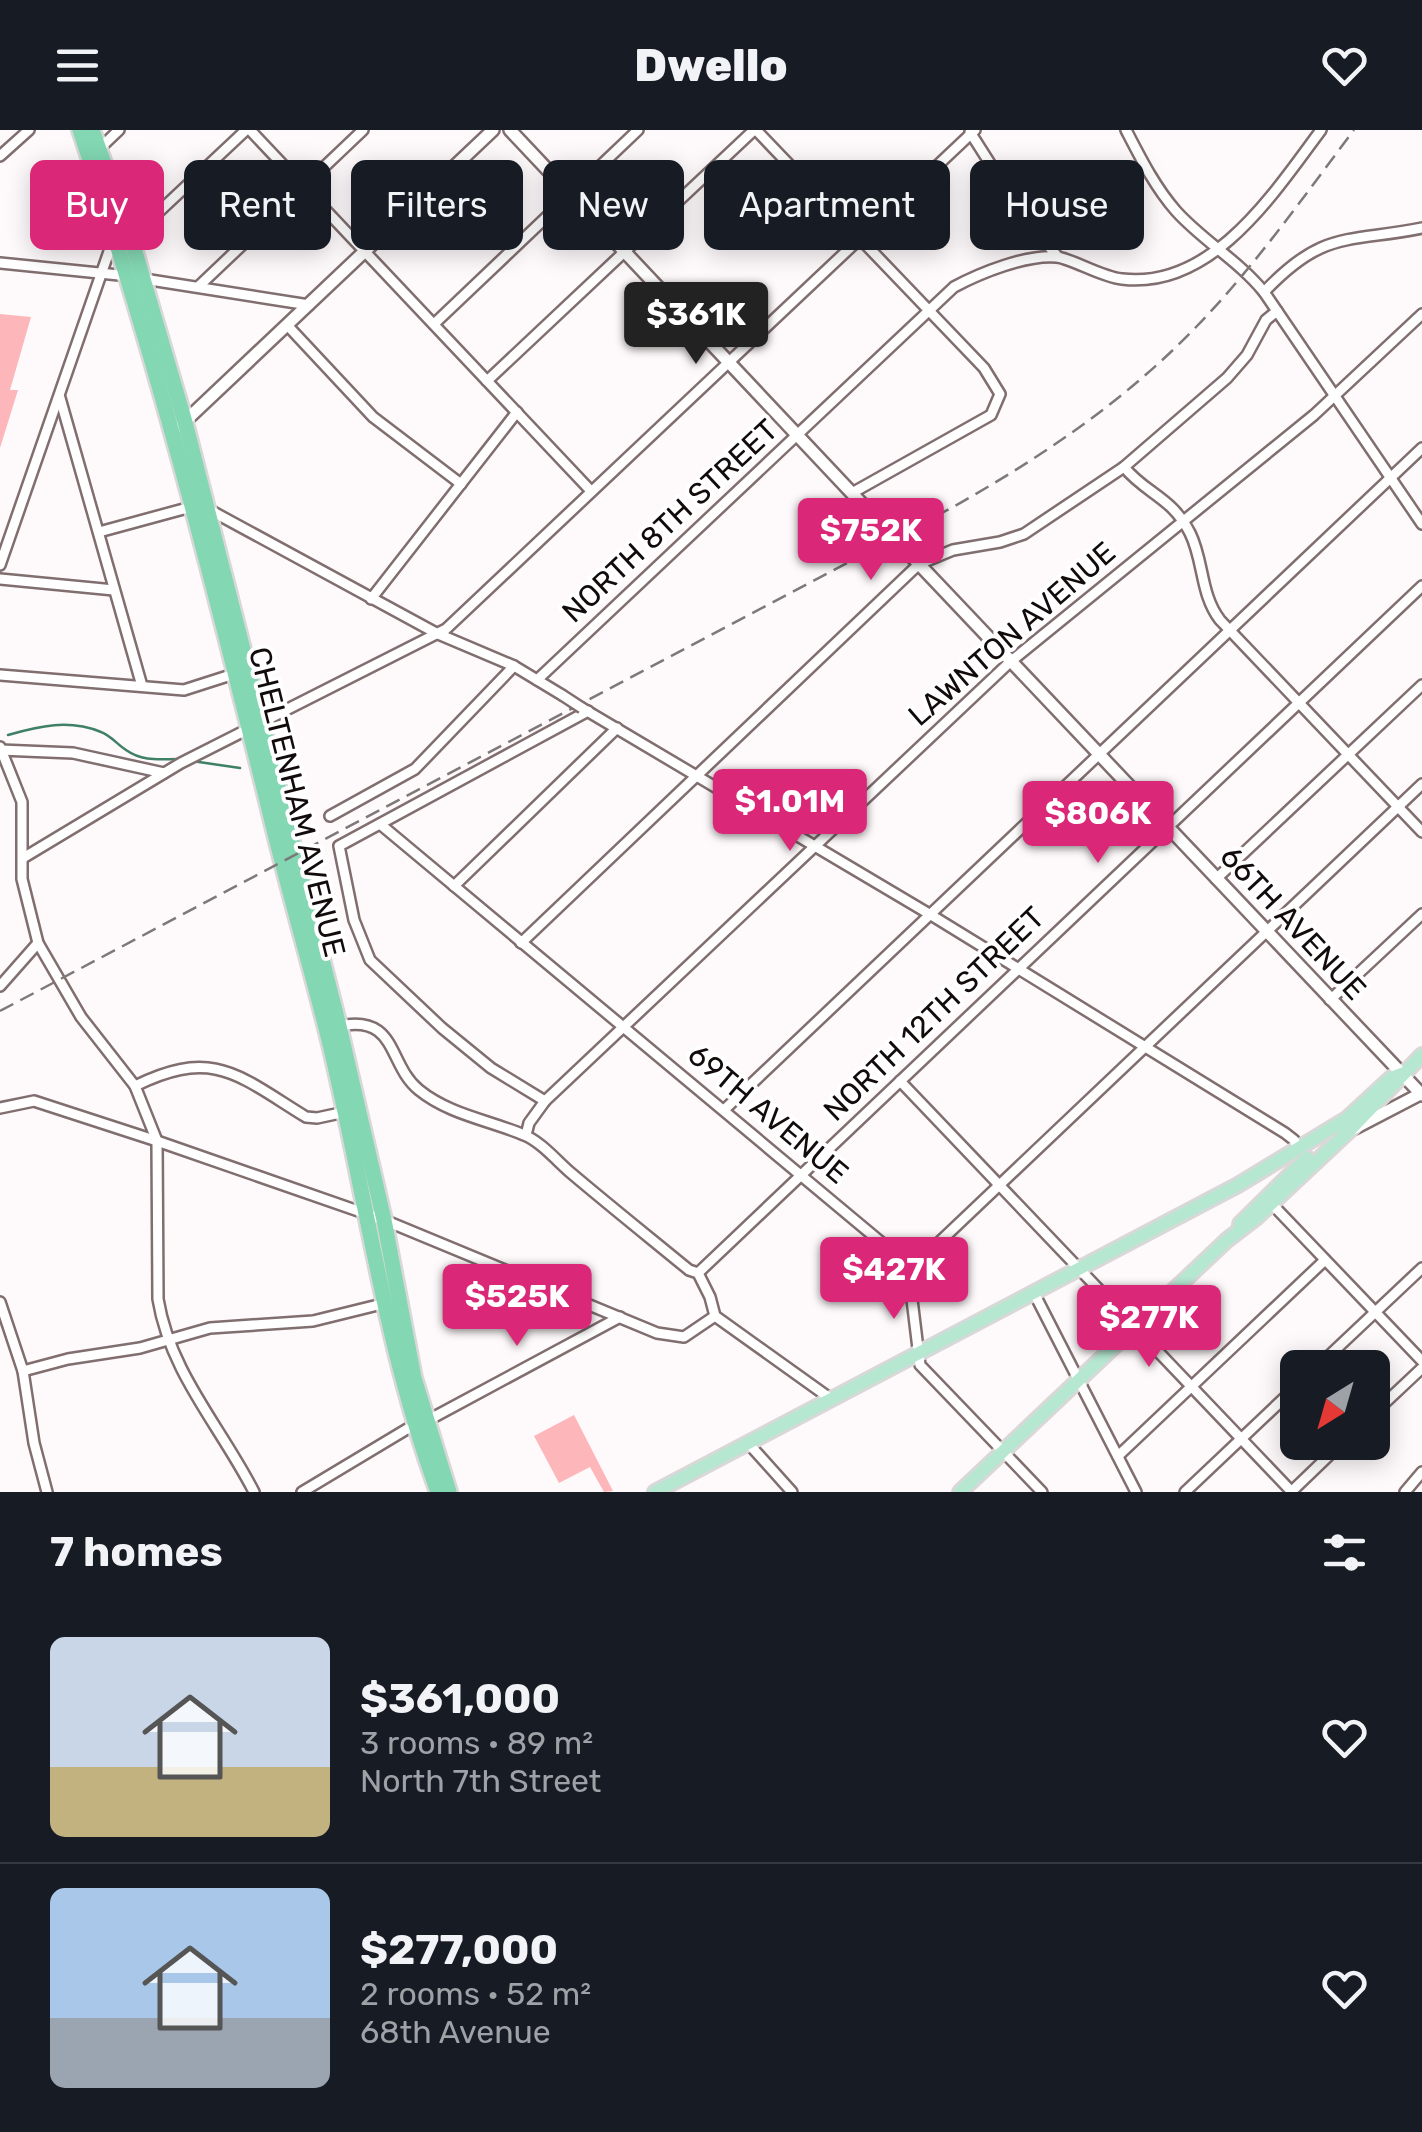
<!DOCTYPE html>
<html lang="en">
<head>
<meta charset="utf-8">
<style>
  :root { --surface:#171b24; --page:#242831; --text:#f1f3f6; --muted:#9ea1a6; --line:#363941; --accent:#db2777 }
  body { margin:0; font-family:Rubik,sans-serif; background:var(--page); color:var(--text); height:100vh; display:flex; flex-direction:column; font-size:38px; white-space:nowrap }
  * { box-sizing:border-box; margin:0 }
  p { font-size:32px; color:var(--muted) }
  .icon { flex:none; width:55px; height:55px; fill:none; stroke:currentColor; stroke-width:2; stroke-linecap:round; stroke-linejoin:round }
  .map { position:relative; height:1362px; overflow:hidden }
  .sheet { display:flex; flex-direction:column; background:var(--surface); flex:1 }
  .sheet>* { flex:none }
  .hud { position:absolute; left:30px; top:30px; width:1362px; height:90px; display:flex; gap:20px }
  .needle { width:65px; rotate:217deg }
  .fabs { position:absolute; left:1280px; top:1220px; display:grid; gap:20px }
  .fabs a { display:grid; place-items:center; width:110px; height:110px; border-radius:15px; background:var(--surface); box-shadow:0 5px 25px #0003; font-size:50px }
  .price { position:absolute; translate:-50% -85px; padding:0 22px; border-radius:10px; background:var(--accent); color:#fff; font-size:32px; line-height:65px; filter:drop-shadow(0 2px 5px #0008) }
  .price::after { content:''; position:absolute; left:50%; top:60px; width:30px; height:22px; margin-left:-15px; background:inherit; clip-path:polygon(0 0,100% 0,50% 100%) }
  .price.selected { background:#222; color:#fff }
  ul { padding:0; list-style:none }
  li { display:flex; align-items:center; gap:30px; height:250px; padding:0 50px }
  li+li { border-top:2px solid var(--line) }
  li span { display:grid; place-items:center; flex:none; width:280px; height:200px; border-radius:15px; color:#555 }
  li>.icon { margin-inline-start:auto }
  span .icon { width:120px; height:120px; fill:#fffc; stroke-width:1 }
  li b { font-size:42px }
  h2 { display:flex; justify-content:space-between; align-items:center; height:120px; padding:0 50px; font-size:42px }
  .chip { padding:0 35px; border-radius:15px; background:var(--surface); box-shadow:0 5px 25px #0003; font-size:35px; line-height:90px }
  .chip.selected { background:var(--accent); color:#fff }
  header { display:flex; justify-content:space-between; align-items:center; height:130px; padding:0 50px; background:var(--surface); font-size:45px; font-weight:800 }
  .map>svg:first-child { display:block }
  .green { fill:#fdb7bb }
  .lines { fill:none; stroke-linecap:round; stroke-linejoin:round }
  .stream { stroke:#3f8167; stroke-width:2.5 }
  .street-casing { stroke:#816e6f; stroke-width:14 }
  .secondary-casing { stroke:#816e6f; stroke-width:16 }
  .primary-casing { stroke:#d9d8d8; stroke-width:18 }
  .highway-casing { stroke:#d9d8d8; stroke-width:20 }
  .street { stroke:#fff; stroke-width:9 }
  .secondary { stroke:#fff; stroke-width:11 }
  .primary { stroke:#b5e7d1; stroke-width:12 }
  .highway { stroke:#83d7b3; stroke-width:15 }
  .rail { stroke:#7e7879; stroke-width:2.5; stroke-dasharray:15 8; stroke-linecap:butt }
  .street-bridge-casing { stroke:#816e6f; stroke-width:14; stroke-linecap:butt }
  .secondary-bridge-casing { stroke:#816e6f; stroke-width:16; stroke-linecap:butt }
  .street-bridge { stroke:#fff; stroke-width:9 }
  .secondary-bridge { stroke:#fff; stroke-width:11 }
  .labels { text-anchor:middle; stroke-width:8; stroke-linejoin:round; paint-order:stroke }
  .street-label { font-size:30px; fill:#120b0c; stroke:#fff }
</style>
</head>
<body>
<header><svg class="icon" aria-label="menu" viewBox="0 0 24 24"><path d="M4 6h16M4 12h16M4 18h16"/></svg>Dwello<svg class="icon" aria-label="heart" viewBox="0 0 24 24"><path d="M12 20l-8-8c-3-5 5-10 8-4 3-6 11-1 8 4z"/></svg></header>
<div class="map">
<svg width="1422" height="1362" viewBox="0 0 1422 1362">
  <rect width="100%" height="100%" fill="#fef9fa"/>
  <g class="green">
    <polygon points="0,184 31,187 10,260 18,260 0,318"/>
    <polygon points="574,1285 613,1361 604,1362 590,1337 559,1353 534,1306"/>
  </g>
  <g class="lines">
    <g class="stream">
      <path d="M8,605C39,596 69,589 101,602C110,605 118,615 126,620C143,632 160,629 179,629"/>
      <polyline points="192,631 240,638"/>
    </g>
    <g class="street-casing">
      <g id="street">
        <polyline points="250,0 591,361"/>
        <polyline points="756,0 984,238 1000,264 991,285 852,363"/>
        <path d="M1126,0C1141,29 1155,57 1176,81C1203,111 1239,131 1264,162L1422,394"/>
        <polyline points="970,2 1026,90 1058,127"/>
        <polyline points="99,19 119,0"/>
        <polyline points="0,26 29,0"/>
        <polyline points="131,108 246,0"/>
        <polyline points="0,133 129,146"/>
        <polyline points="144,149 309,175"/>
        <polyline points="199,156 363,0"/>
        <path d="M1264,162C1323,100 1345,113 1422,98"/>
        <polyline points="434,194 638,0"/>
        <polyline points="287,195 373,287 461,354"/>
        <polyline points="487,251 754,0"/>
        <polyline points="60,268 142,556"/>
        <path d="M1124,337C1146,364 1172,367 1190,403C1204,431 1200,464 1220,490L1422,702"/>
        <polyline points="99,402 191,377 206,378 436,503 514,536 562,565"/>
        <polyline points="0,435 114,107"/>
        <polyline points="0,449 114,460"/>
        <polyline points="371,469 517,282"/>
        <polyline points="0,545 184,560 237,543"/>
        <path d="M537,550L954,157C980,143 1027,124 1057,127C1073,129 1101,147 1122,149C1212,160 1274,63 1321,0"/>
        <polyline points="582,578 931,785 1285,1003 1294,1010 1299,1019"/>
        <path d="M0,617L22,672V749L38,813L81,887L135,956L157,1011L158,1169C170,1243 221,1297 254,1362"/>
        <polyline points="0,620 73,623 164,643"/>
        <polyline points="330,686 415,639 514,536"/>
        <polyline points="380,694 912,1138 909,1145 920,1235 1042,1362"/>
        <polyline points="23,728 181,633 446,499 975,0"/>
        <polyline points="1216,749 1422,555"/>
        <polyline points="454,756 617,598"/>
        <polyline points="521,813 919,434 953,420 1000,412 1024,404 1124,337 1227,248 1247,225 1266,190 1277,181"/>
        <polyline points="0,856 38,813"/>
        <polyline points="1330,870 1422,784"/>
        <path d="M339,896C398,884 387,934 419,960C450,985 489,990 524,1005C540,1011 557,1031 571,1043C610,1076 650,1108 689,1140L698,1143L710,1167L715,1186L831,1269"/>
        <polyline points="900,951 1292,1362"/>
        <path d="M135,956C214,917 239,946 306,987L317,988L345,982"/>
        <polyline points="545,971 491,938 442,898 370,830 354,790 339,716 588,581"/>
        <polyline points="0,978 34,971 157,1011 384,1090 657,1203 684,1207 715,1186"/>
        <polyline points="725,979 1422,318"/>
        <polyline points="526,1005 529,993 545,971 1010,532 1314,285 1422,184"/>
        <polyline points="1271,1073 1422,1231"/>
        <polyline points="912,1138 1422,654"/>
        <polyline points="698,1143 1422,456"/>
        <polyline points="1034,1163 1136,1362"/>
        <polyline points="0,1172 23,1241 34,1313 47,1362"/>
        <polyline points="1316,1238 1422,1138"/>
        <polyline points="23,1241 68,1229 140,1218 210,1198 313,1191 386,1173"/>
        <polyline points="1372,1285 1422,1238"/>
        <polyline points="434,1287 620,1187"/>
        <polyline points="748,1313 792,1362"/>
        <polyline points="1118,1326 1325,1130"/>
        <polyline points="302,1362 407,1299"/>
        <polyline points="1185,1362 1298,1255"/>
        <polyline points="1291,1362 1343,1312"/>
        <polyline points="1405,1362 1422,1342"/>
      </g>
    </g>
    <g class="secondary-casing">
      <g id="secondary">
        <polyline points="510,0 880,393"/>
        <polyline points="180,296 493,0"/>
        <polyline points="899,413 1422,965"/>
        <polyline points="1355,998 1422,963"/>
      </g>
    </g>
    <g class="primary-casing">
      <g id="primary">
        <polyline points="1339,996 1391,948 1402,944"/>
        <polyline points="1240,1094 1307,1028"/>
        <polyline points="655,1362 1238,1055 1345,990"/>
        <polyline points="960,1362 1227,1110 1257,1087 1349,1001 1422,925"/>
      </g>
    </g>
    <g class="highway-casing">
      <g id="highway">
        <path d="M80,0C155,222 213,451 269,679C287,755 309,830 328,906C365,1058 384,1215 438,1362"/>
        <polyline points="92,0 131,108 185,292 339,896 384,1090 414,1248 449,1362"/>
      </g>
    </g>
    <use href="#street" class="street"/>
    <use href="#secondary" class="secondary"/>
    <use href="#primary" class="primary"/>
    <use href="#highway" class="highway"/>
    <path class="rail" d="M0,881L953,377C1042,327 1126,270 1197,196C1255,136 1304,66 1354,0"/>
    <g class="street-bridge-casing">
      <polyline id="street-bridge" points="562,565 582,578"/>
    </g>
    <g class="secondary-bridge-casing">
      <polyline id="secondary-bridge" points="880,393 899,413"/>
    </g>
    <use href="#street-bridge" class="street-bridge"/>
    <use href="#secondary-bridge" class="secondary-bridge"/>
  </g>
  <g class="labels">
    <g class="street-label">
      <text transform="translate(670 391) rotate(-43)" y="10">NORTH 8TH STREET</text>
      <text transform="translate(1012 504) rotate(-41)" y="10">LAWNTON AVENUE</text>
      <text transform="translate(297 672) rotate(76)" y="10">CHELTENHAM AVENUE</text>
      <text transform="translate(1293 793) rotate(47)" y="10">66TH AVENUE</text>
      <text transform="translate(934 884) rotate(-44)" y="10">NORTH 12TH STREET</text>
      <text transform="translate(768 984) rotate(40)" y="10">69TH AVENUE</text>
    </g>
  </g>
</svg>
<div class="fabs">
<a><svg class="needle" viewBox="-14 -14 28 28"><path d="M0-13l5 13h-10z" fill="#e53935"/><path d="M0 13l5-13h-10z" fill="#9ea1a6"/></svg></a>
</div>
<b class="price selected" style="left:696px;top:237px">$361K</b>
<b class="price" style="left:871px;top:453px">$752K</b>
<b class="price" style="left:790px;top:724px">$1.01M</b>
<b class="price" style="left:1098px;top:736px">$806K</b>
<b class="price" style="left:894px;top:1192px">$427K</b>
<b class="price" style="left:517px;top:1219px">$525K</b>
<b class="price" style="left:1149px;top:1240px">$277K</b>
<div class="hud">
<a class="chip selected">Buy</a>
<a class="chip">Rent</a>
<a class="chip">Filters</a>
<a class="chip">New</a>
<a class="chip">Apartment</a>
<a class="chip">House</a>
</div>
</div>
<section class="sheet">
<h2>7 homes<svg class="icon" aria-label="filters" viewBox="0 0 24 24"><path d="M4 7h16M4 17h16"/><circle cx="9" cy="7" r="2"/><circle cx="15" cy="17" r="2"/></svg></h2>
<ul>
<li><span style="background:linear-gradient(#c9d6e8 65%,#c2b280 0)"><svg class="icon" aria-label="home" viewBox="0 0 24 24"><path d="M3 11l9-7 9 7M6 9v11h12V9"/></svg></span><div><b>$361,000</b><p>3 rooms · 89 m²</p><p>North 7th Street</p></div><svg class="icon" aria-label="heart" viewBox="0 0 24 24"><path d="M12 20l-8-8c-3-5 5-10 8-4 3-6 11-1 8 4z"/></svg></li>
<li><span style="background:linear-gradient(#a9c7e8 65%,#9aa5b1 0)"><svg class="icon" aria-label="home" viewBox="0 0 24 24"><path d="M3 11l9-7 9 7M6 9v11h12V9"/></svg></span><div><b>$277,000</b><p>2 rooms · 52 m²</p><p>68th Avenue</p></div><svg class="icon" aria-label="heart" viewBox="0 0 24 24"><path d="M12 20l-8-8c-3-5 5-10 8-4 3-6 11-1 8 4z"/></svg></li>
</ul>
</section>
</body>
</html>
